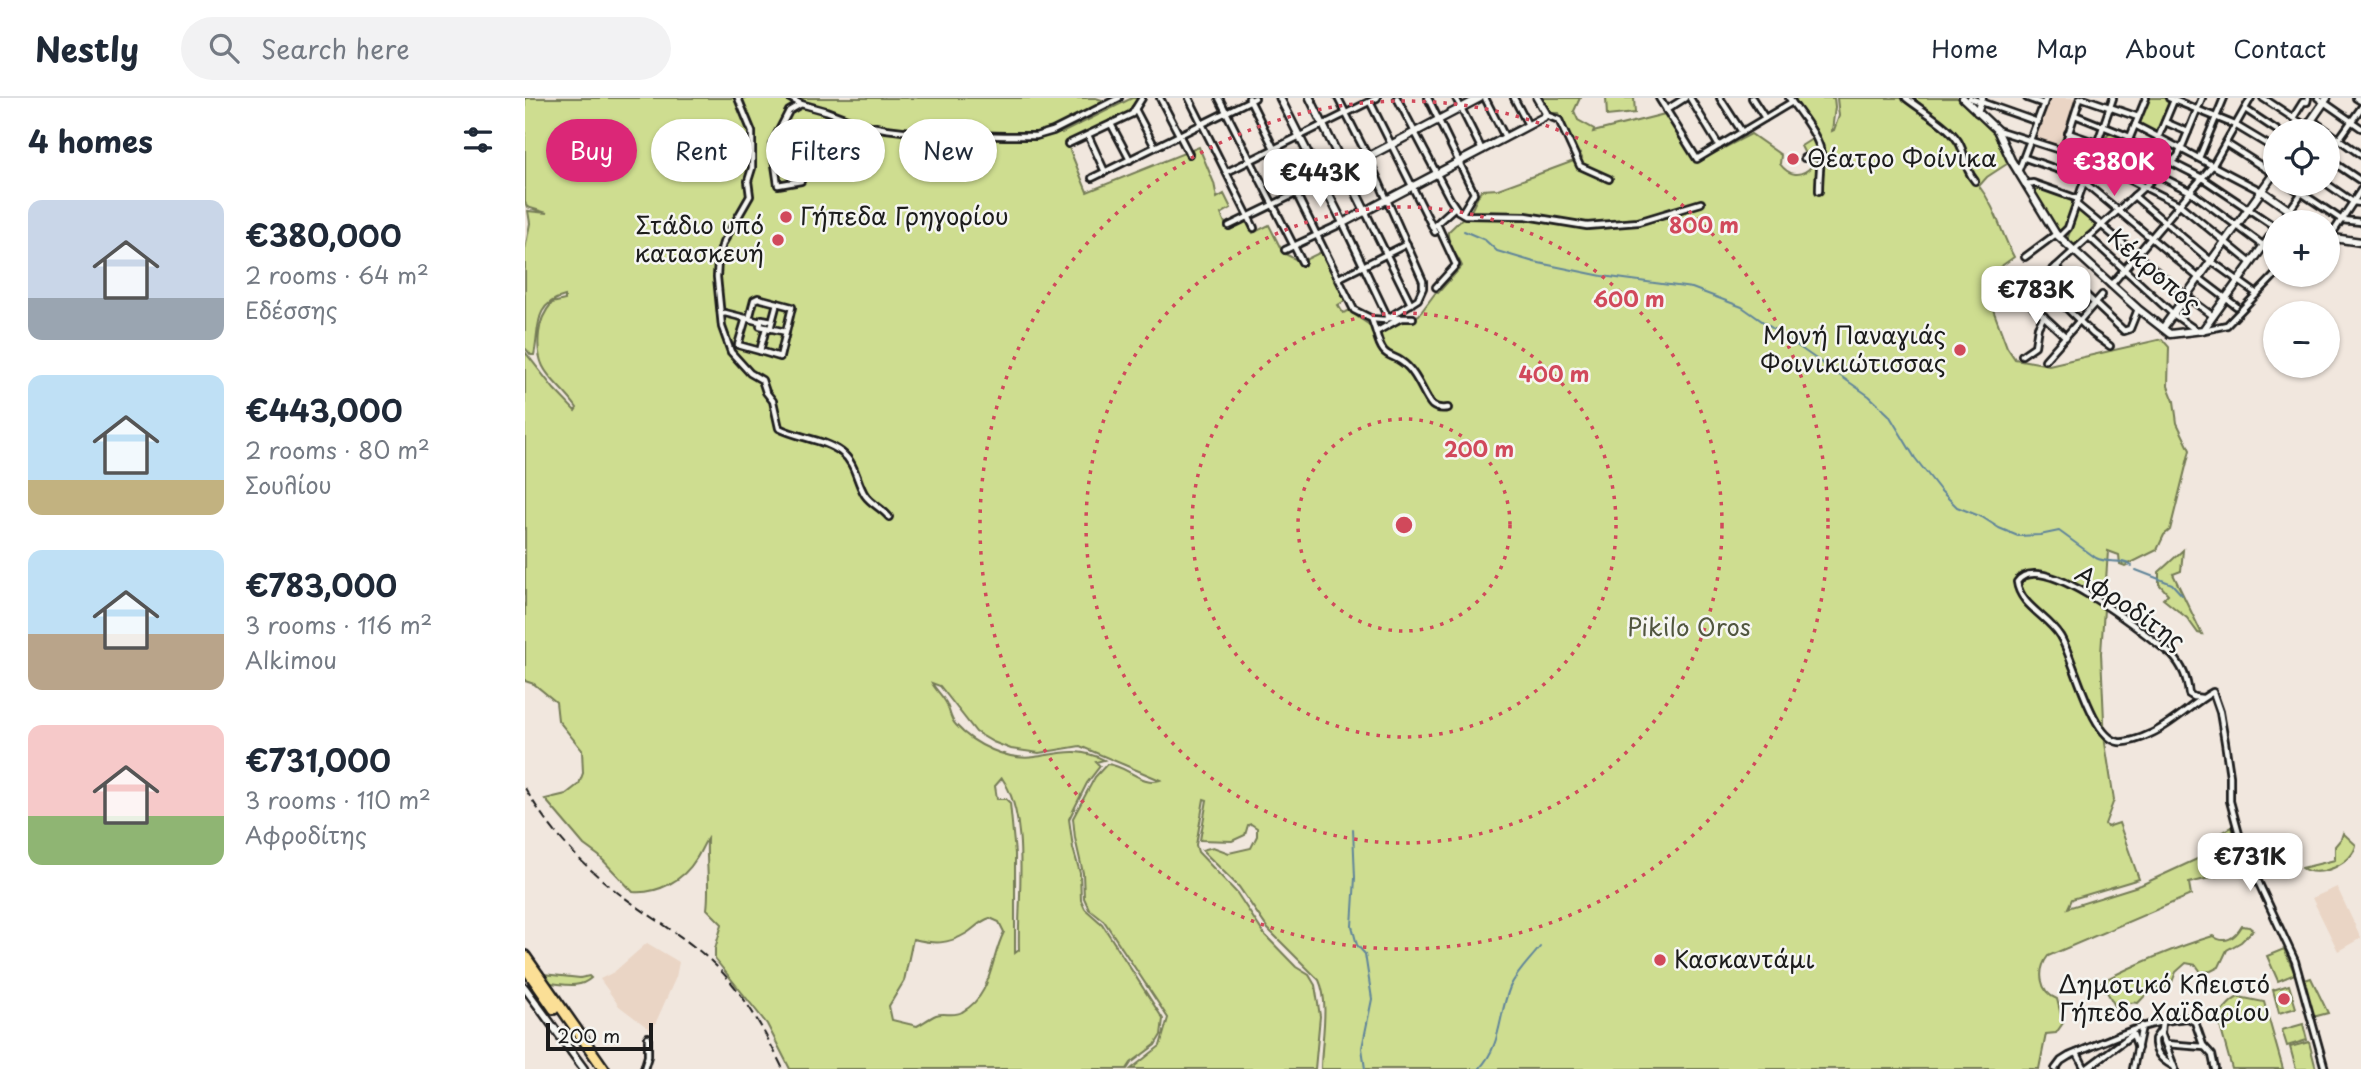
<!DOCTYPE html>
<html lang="en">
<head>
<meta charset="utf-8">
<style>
  :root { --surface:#fff; --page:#f2f2f3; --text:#1f2937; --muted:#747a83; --line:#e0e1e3; --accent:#db2777 }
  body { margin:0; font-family:"Playpen Sans",sans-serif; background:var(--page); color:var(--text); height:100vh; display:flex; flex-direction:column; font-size:26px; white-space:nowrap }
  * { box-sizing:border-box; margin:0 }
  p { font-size:23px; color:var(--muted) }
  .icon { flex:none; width:38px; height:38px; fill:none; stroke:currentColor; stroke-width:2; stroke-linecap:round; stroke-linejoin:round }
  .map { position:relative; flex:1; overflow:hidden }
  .sheet { display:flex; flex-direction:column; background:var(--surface); width:525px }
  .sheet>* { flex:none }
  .guide { position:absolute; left:21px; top:21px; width:665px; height:63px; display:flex; gap:14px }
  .controls { position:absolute; left:1738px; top:21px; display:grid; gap:14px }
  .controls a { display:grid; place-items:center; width:77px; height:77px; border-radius:50%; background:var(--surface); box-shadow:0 2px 5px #0004; font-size:35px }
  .scale { position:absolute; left:21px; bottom:18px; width:107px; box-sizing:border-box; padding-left:7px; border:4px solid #1c1c1c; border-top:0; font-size:19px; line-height:24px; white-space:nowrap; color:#1c1c1c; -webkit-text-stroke:5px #f6f6f2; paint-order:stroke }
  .price { position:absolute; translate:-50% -60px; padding:0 16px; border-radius:14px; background:#fff; color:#222; font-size:23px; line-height:46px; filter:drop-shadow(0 2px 4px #0008) }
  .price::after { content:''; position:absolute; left:50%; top:42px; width:21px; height:16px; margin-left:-10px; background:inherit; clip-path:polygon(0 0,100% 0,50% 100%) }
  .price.current { background:var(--accent); color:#fff }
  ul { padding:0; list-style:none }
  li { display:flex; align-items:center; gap:21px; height:175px; padding:0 28px }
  li span { display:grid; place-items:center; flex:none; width:196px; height:140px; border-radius:14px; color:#555 }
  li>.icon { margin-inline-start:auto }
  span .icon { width:84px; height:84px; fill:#fffc; stroke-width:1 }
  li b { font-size:30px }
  h2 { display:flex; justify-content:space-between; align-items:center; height:84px; padding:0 28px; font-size:30px }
  .tag { padding:0 24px; border-radius:32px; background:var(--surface); box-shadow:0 2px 5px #0004; font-size:24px; line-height:63px }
  .tag.current { background:var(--accent); color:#fff }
  header { display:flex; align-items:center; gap:42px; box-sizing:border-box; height:98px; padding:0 35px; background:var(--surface); border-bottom:2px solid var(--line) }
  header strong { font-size:33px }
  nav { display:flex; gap:38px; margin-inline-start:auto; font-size:24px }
  .search { width:490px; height:63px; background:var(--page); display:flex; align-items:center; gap:18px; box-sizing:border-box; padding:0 24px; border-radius:38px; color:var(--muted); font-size:26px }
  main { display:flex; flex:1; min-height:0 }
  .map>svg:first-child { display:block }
  .built { fill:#ead5c5 }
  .green { fill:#cedd90; stroke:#757c56; stroke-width:2; fill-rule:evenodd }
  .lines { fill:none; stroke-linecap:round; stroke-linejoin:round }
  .stream { stroke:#60859a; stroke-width:2 }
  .street-casing { stroke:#1c1c1c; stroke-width:10 }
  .secondary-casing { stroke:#1c1c1c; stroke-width:11 }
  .highway-casing { stroke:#1c1c1c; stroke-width:14 }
  .street { stroke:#f6f6f2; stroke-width:4.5 }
  .secondary { stroke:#f6f6f2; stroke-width:6 }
  .highway { stroke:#fbdf96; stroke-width:9 }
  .rail { stroke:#1c1c1c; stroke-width:2; stroke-dasharray:10 5; stroke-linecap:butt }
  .ring { fill:none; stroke:#d1495b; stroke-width:3.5; stroke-dasharray:3.5 7 }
  .poi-dot { fill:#d1495b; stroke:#f6f6f2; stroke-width:2.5 }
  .labels { text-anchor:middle; stroke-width:5; stroke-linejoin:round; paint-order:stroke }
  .poi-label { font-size:24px; fill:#1c1c1c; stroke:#f6f6f2; text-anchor:start }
  .street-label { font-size:24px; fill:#1c1c1c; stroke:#f6f6f2 }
  .park-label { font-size:24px; fill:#51563f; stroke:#f6f6f2 }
  .centre { fill:#d1495b; stroke:#f6f6f2; stroke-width:3.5 }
  .ring-label { font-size:21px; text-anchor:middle; font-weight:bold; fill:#d1495b; stroke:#f6f6f2; stroke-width:5; stroke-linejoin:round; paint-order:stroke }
</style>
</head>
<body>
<header>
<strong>Nestly</strong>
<div class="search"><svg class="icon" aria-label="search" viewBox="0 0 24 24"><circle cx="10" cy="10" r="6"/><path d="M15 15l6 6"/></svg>Search here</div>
<nav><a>Home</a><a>Map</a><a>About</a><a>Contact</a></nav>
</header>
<main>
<section class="sheet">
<h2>4 homes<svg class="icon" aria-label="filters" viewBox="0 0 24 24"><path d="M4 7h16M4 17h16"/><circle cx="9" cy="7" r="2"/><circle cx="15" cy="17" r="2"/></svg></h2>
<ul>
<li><span style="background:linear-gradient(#c9d6e8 70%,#9aa5b1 0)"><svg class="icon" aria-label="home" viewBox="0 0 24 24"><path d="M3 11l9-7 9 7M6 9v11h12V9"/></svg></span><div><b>€380,000</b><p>2 rooms · 64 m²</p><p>Εδέσσης</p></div></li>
<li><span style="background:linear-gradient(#bfe0f5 75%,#c2b280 0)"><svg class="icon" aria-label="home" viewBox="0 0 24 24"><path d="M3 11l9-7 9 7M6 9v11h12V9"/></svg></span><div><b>€443,000</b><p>2 rooms · 80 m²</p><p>Σουλίου</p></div></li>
<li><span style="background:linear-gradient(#bfe0f5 60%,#b9a48a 0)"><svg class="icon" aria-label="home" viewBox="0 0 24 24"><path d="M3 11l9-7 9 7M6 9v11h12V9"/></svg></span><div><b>€783,000</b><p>3 rooms · 116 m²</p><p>Alkimou</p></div></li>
<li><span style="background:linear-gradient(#f6c9c9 65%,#8fb573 0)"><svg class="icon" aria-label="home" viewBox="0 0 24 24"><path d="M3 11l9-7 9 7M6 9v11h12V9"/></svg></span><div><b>€731,000</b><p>3 rooms · 110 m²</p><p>Αφροδίτης</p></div></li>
</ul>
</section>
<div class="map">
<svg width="1836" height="971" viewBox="0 0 1836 971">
  <rect width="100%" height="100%" fill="#f1e7de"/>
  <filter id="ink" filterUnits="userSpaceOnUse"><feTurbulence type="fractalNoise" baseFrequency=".0143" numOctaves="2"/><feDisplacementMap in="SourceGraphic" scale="14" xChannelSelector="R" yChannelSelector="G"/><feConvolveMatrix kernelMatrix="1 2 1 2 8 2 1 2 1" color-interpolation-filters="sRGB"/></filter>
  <g filter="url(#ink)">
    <g class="built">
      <polygon points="1524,0 1552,0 1538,43 1536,42 1533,48 1510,41"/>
      <polygon points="1547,38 1569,46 1564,60 1540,51 1544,40"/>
      <polygon points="1812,789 1836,840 1813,853 1787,800"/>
      <polygon points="122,845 154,864 151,879 127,933 94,908 75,881 89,874"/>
    </g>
    <g class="green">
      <path d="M0,0H571L583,4L534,30L537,35L607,0H614L606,15L542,45L562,94L674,49L689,85L692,100L699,96L706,110L696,116L702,130L721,121L728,135L744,127L758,155L776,164L796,154L821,202L813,207L818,215L826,212C832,222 845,224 853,235L894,217L911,194L913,195L937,168C932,156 922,149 923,134L947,111L956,92L973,91L1057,60L1055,56L1053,58L1033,15H1025L1017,0H1055L1049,13L1053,22L1069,31L1068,34L1140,16L1172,64L1226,36L1256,57L1255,66C1264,78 1276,80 1287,68V58H1281L1276,48L1287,41L1296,42L1268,0H1309L1310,9L1307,33L1309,32L1314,18L1312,0H1436L1467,30L1485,64L1462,79L1454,88C1471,110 1476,135 1489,159L1457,182L1482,249L1490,261L1524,267L1637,241L1644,249L1643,288L1649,303L1652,325L1665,352L1645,432L1639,437L1632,452L1600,468L1595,466L1594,457L1583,453L1576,555L1580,645L1589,702L1580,726L1582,729L1594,725L1614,781L1547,801L1543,810L1616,787L1683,756L1678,746L1707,729L1720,767L1693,778L1664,785L1666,797L1523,858C1512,872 1514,894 1532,901L1538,925L1531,935L1521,936L1514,971H796C796,944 805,906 794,882L743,831L714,789L677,752L688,749L704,755L726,750L732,738V730L726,726L723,727L720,737L707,743L675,742L682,702L679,701L671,747L673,754L712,795L739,836L771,869L784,877L790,887L795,918L790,971H606L635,948L643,920L579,823L564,811L559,800L558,775L550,740L548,720L570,679L582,666C601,667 617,688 635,682L555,648L514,655L486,651L468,644L451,634L415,588L407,585C410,591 416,596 420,603C425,610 424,620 431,627C449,647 483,663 510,659C537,655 553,649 579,662L571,664L575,668L562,685L544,721L548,750L555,775L556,802L560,811L577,826L638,921L636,937L630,947L606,965L602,971H265L242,926L190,861V851L197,826L182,811C185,787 181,765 182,741C178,747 175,755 171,761C158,783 132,796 108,794L74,758L59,747L20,701L41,696L54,686L58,675L57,652L33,622L31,604L9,586L0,583V254L29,291L50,313L52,310C32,281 9,277 14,235C15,224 20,213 27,205L40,202V198C7,206 15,232 9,257H6L0,250V152L5,125L3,113L22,115L2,109L0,104ZM477,680C506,723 492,801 494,852L490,855V756L485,705L481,701H472L470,688ZM465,820L474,824L479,834C465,861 468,897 437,914C429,919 419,914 411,917C404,920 398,925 392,928L367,922L364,908L379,883L388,841C409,846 422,847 442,835C451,829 455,823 465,820Z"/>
      <polygon points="1081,0 1109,0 1110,15 1082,18"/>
      <polygon points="1623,0 1639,0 1646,3 1632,37 1613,27"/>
      <polygon points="1584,34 1602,41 1596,57 1575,46 1578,37 1582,39"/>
      <polygon points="1511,89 1550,102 1540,130 1532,133 1508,92"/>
      <polygon points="1553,111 1573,127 1550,149 1542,142"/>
      <polygon points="1658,452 1656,473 1648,476 1677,536 1673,535 1662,520 1638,501 1643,496 1634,486 1634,474"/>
      <path d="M1818,735L1831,747C1828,766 1793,781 1777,770L1810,762V748L1816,741Z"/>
      <path d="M1717,828L1724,829L1728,832L1716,844L1702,852L1694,869L1686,873L1676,874L1671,867L1661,865L1651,874L1645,889L1627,890L1613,905C1606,903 1602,906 1597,911L1590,908L1582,894L1573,888L1574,885C1611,866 1648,850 1688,838C1700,847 1710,840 1717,828Z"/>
      <polygon points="1759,851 1770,876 1753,883 1742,858"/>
      <path d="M18,876L55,880L64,878L66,880C54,891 39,886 24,885Z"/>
      <polygon points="1786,880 1803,915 1788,919 1777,883"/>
      <polygon points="1764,887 1771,910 1754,915 1748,892"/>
      <path d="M1714,899L1739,904L1758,971H1707L1692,917C1699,915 1702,903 1714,899Z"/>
      <polygon points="1778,926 1782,942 1762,948 1757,932"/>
      <polygon points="1784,944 1791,971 1771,971 1765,949"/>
    </g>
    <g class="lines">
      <g class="stream">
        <path d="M939,133L960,142L972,153L1009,164L1077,178L1167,190L1217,209L1344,298L1364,317L1390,360L1415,392L1432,409L1457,419L1474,430L1493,438L1515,437L1534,433L1571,460C1582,466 1596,460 1607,468"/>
        <polyline points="1611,472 1647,486 1657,497"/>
        <polyline points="828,731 830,780 827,828 832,847 840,856 847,901 837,950 840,971"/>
        <path d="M954,971C977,947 973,918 985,889C992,874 1005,862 1015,849"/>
      </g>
      <g class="street-casing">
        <g id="street">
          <path d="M213,0L227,34V70L223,83L225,98L198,145L193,162L192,179L197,229L206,254L225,275L237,282L241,294L248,303L254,330C273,340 299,341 316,354C331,365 331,383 340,397C346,406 357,410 364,419"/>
          <polyline points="265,0 276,6"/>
          <polyline points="635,0 664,56"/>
          <polyline points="664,0 729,130"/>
          <polyline points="694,0 777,164"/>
          <polyline points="724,0 829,212 847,221 860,222 893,201 898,190 898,183 843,59 813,0"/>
          <polyline points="872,0 925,101 933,113 940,117 1001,118 1062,128 1113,124 1176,105"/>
          <polyline points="903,0 949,95 937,115"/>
          <polyline points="931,0 957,52"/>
          <polyline points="960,0 980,39"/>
          <polyline points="989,0 1003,27"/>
          <polyline points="1134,0 1172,61 1267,4"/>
          <polyline points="1165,0 1194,48"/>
          <polyline points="1195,0 1217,34"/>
          <polyline points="1227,0 1240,20"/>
          <path d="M1264,0C1274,14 1298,43 1296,59C1295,70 1294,81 1294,93"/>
          <path d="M1381,0C1396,12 1423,27 1433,43C1442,57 1438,69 1450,83"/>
          <polyline points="1445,0 1513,24"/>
          <polyline points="1502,0 1519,6"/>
          <polyline points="1558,0 1613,19"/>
          <polyline points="1644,0 1710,27 1750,51"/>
          <polyline points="1738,0 1782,29"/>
          <polyline points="1793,0 1836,30"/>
          <polyline points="1831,0 1836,3"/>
          <polyline points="845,4 910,134"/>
          <polyline points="610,11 630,49"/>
          <polyline points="1720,11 1753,33"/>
          <polyline points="1141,12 1160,0"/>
          <polyline points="1021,17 1034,22 1055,68 1084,81"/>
          <polyline points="1550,17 1605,39"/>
          <polyline points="1768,20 1778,4 1782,4 1783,0"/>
          <polyline points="1787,22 1836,57"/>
          <polyline points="1640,24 1663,34"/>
          <polyline points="586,26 605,62"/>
          <polyline points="1610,27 1736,93"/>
          <polyline points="1472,32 1566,62 1655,107 1726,165"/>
          <polyline points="1543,35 1569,44 1666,94 1750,156"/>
          <polyline points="563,37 580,74"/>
          <polyline points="1633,40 1649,2"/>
          <polyline points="1604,43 1677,80 1750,129"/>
          <polyline points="543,46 607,16 617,0"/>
          <polyline points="1702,46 1749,76"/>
          <polyline points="1538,53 1555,0"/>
          <polyline points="1802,58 1836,10"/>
          <polyline points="1597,59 1621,0"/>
          <polyline points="1279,60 1291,58 1294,53"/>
          <polyline points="1500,60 1560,81"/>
          <polyline points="1674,60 1699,0"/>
          <polyline points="1802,60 1836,83"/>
          <polyline points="702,74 852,0"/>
          <polyline points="1493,74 1521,0"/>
          <polyline points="567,80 730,0"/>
          <polyline points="276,83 253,87 247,46 264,13 276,6 301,13 335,26 361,31 402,36 480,38 511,38 528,33 594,0"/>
          <polyline points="1559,84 1674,180 1711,208"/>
          <polyline points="1501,86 1508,85 1553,101"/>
          <polyline points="1763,86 1817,122 1836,124"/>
          <polyline points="1802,86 1828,104 1836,105"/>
          <polyline points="1609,98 1686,163 1732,196"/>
          <polyline points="1551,106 1661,198 1688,218"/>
          <polyline points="1764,113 1783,86"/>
          <polyline points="841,115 886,206"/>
          <polyline points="910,127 930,109"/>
          <polyline points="704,128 797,83"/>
          <polyline points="1534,139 1543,130 1588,0"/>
          <polyline points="1564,139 1648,216 1671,232"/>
          <polyline points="1805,139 1836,92"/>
          <polyline points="760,152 818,125 863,220 888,220"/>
          <polyline points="1500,159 1531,136"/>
          <polyline points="1531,169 1599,233 1605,231 1613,211"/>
          <polyline points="814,180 882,146"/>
          <polyline points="1515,184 1568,236 1585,248"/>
          <polyline points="1586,187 1688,67 1726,0"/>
          <polyline points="911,189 931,167 912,126"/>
          <polyline points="196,216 200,215 236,224 235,228 261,234 267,209 233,200 229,202 224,221"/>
          <polyline points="221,220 213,247 235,253 241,230"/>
          <polyline points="847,222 851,234 876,220"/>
          <polyline points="236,224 237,221 247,223"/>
          <polyline points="245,231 252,205"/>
          <polyline points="1679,232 1702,227 1750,177"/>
          <path d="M851,234C859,266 867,252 883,269C894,280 899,298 907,307C912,311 917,311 923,310"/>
          <polyline points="1541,239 1498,199 1653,58 1677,0"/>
          <polyline points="235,253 255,259 261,234"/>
          <polyline points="1497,257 1510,248 1513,229 1519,218"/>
          <polyline points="1520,262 1577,197"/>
          <path d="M1677,600L1669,599L1664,596C1662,580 1658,569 1647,557C1624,539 1516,449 1492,484C1495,508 1523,518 1535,538C1549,560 1566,640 1594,644C1603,645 1617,640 1625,636C1648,626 1666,606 1688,594L1695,614L1700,644L1705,678V703L1718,751L1770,863L1800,971"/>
          <polyline points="1637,923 1636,935 1650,971"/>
          <path d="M1636,932L1630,941C1629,954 1636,962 1648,968"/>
          <polyline points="1641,946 1679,949"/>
          <polyline points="1552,955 1560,971"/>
          <polyline points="119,971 123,958 123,939"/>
          <path d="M1530,971L1536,963L1544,958C1583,942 1620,923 1663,920L1670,924L1678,947L1687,957L1690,971"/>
          <polyline points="1561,971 1608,936 1613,950"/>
          <polyline points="1608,971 1617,928"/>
        </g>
      </g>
      <g class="secondary-casing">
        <g id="secondary">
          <polyline points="755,0 818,125 1019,19 1021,15 1012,0"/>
          <polyline points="785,0 841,115"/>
          <polyline points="1438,0 1472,32 1486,62 1531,136 1613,211 1645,236 1678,232 1750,132"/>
          <polyline points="1452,14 1457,0"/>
          <polyline points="1779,33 1802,0"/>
          <polyline points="797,83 955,0"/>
          <polyline points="1737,93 1781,124"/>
          <polyline points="1756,124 1764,113"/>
          <polyline points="1802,139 1836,144"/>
          <polyline points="1638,230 1750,74"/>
          <polyline points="0,890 59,971"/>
        </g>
      </g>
      <g class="highway-casing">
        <g id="highway">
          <polyline points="0,858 79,971"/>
          <polyline points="0,869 29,911"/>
        </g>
      </g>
      <use href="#street" class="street"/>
      <use href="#secondary" class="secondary"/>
      <use href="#highway" class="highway"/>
      <path class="rail" d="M0,690C25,733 53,763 92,794C123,818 158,837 187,864C219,894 239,932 258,971"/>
    </g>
  </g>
  <g class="ring">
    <circle cx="879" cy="427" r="106"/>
    <circle cx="879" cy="427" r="212"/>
    <circle cx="879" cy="427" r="318"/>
    <circle cx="879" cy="427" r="424"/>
  </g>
  <g class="poi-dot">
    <circle cx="1268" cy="61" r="7"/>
    <circle cx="261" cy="119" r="7"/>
    <circle cx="253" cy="142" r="7"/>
    <circle cx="1435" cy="252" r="7"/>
    <circle cx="1135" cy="862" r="7"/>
    <circle cx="1759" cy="901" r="7"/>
  </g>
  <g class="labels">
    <g class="poi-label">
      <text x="1282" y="69">Θέατρο Φοίνικα</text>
      <text x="275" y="127">Γήπεδα Γρηγορίου</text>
      <text x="239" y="136" text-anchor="end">Στάδιο υπό<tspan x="239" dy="28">κατασκευή</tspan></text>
      <text x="1421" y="246" text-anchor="end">Μονή Παναγιάς<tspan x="1421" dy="28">Φοινικιώτισσας</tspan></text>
      <text x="1149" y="870">Κασκαντάμι</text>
      <text x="1745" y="895" text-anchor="end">Δημοτικό Κλειστό<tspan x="1745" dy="28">Γήπεδο Χαϊδαρίου</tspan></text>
    </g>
    <g class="street-label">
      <text transform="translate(1629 173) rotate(41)" y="8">Κέκροπος</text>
      <text transform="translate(1605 510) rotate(35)" y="8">Αφροδίτης</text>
    </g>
    <g class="park-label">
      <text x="1164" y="538">Pikilo Oros</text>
    </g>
  </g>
  <circle cx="879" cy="427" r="10" class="centre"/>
  <g class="ring-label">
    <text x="1179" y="135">800 m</text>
    <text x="1104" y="209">600 m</text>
    <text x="1029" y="284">400 m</text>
    <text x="954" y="359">200 m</text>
  </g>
</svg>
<div class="controls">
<a><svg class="icon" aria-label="locate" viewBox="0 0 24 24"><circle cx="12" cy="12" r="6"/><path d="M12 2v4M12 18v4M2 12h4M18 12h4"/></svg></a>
<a>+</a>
<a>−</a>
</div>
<div class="scale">200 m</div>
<b class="price current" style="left:1589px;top:100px">€380K</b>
<b class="price" style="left:795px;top:111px">€443K</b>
<b class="price" style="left:1511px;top:228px">€783K</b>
<b class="price" style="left:1725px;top:795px">€731K</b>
<div class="guide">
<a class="tag current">Buy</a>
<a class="tag">Rent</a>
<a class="tag">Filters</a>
<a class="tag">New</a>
</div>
</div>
</main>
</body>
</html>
